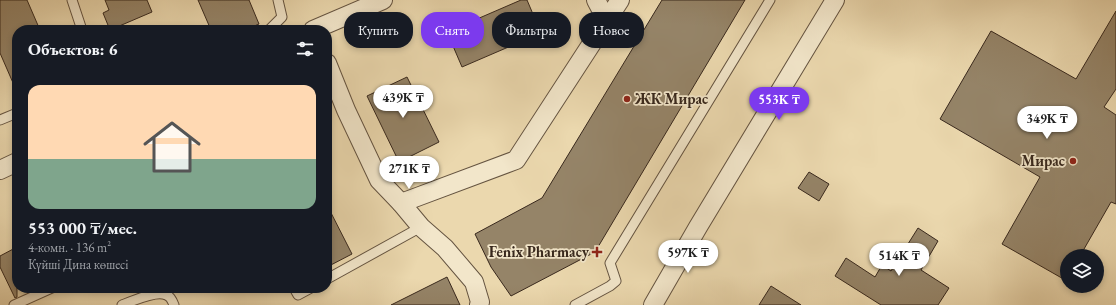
<!DOCTYPE html>
<html lang="ru">
<head>
<meta charset="utf-8">
<style>
  :root { --surface:#171b24; --page:#20242c; --text:#f1f3f6; --muted:#9ea1a6; --line:#363941; --accent:#7c3aed }
  body { margin:0; font-family:"EB Garamond",serif; background:var(--page); color:var(--text); height:100vh; display:flex; flex-direction:column; font-size:15px; white-space:nowrap }
  * { box-sizing:border-box; margin:0 }
  p { font-size:13px; color:var(--muted) }
  .icon { flex:none; width:22px; height:22px; fill:none; stroke:currentColor; stroke-width:2; stroke-linecap:round; stroke-linejoin:round }
  .map { position:relative; flex:1; overflow:hidden }
  .panel { position:absolute; left:12px; top:25px; width:320px; height:268px; display:flex; flex-direction:column; background:var(--surface); border-radius:16px; box-shadow:0 2px 6px #0003 }
  .panel>* { flex:none }
  .guide { position:absolute; left:344px; top:12px; width:380px; height:36px; display:flex; gap:8px }
  .tools { position:absolute; left:1060px; top:249px; display:grid; gap:8px }
  .tools a { display:grid; place-items:center; width:44px; height:44px; border-radius:50%; background:var(--surface); box-shadow:0 2px 6px #0003; font-size:20px }
  .price { position:absolute; translate:-50% -34px; padding:0 9px; border-radius:14px; background:#fff; color:#222; font-size:13px; line-height:26px; filter:drop-shadow(0 1px 2px #0008) }
  .price::after { content:''; position:absolute; left:50%; top:24px; width:12px; height:9px; margin-left:-6px; background:inherit; clip-path:polygon(0 0,100% 0,50% 100%) }
  .price.selected { background:var(--accent); color:#fff }
  ul { padding:0; list-style:none }
  li { display:grid; align-content:center; gap:8px; height:212px; padding:0 16px }
  li+li { border-top:1px solid var(--line) }
  li span { display:grid; place-items:center; height:124px; border-radius:12px; color:#555 }
  li>.icon { margin-inline-start:auto }
  span .icon { width:72px; height:72px; fill:#fffc; stroke-width:1 }
  li b { font-size:17px }
  h2 { display:flex; justify-content:space-between; align-items:center; height:48px; padding:0 16px; font-size:17px }
  .tag { padding:0 14px; border-radius:16px; background:var(--surface); box-shadow:0 2px 6px #0003; font-size:14px; line-height:36px }
  .tag.selected { background:var(--accent); color:#fff }
  .map>svg:first-child { display:block }
  .building { fill:#958468; stroke:#38281d }
  .lines { fill:none; stroke-linecap:round; stroke-linejoin:round }
  .lane-casing { stroke:#655441; stroke-width:11 }
  .street-casing { stroke:#655441; stroke-width:20 }
  .lane { stroke:#f2e6ca; stroke-width:9 }
  .street { stroke:#f2e6ca; stroke-width:18 }
  .poi-dot { fill:#8f2418; stroke:#f2e6ca; stroke-width:1.5 }
  .labels { text-anchor:middle; stroke-width:3.5; stroke-linejoin:round; paint-order:stroke }
  .poi-label { font-size:15px; font-weight:bold; fill:#38281d; stroke:#f2e6ca; text-anchor:end }
</style>
</head>
<body>
<div class="map">
<svg width="1116" height="305" viewBox="0 0 1116 305">
  <rect width="100%" height="100%" fill="#ebd8ae"/>
  <filter id="stains"><feTurbulence type="fractalNoise" baseFrequency=".005" numOctaves="4"/><feColorMatrix values="0 0 0 0 .2 0 0 0 0 .09 0 0 0 0 .02 0 0 0 .5 -.17"/></filter>
  <radialGradient id="worn" r=".72"><stop offset=".6" stop-color="#630" stop-opacity="0"/><stop offset="1" stop-color="#630" stop-opacity=".3"/></radialGradient>
  <g class="building">
    <polygon points="0,0 27,0 40,30 17,30 17,92 0,53"/>
    <polygon points="105,0 147,0 152,12 110,30 103,13 109,10"/>
    <polygon points="198,0 249,0 259,24 245,30 211,30"/>
    <polygon points="521,0 527,0 541,33 462,67 447,32"/>
    <polygon points="662,0 745,0 595,252 511,296 491,267 475,234 542,198"/>
    <polygon points="1116,11 1116,89 1104,107 1116,115 1116,204 1111,202 1080,256 1067,256 1067,281 1002,244 1040,177 940,119 991,31 1076,79"/>
    <polygon points="407,77 439,142 399,162 367,96"/>
    <polygon points="809,172 829,184 819,201 798,188"/>
    <polygon points="327,205 352,254 327,267"/>
    <polygon points="918,228 938,241 921,270 949,288 938,305 881,305 835,276 846,258 875,277 882,265 891,271"/>
    <polygon points="17,247 17,297 15,298 0,267 0,256"/>
    <polygon points="447,277 460,305 391,305"/>
    <polygon points="771,286 801,305 759,305"/>
  </g>
  <g class="lines">
    <g class="lane-casing">
      <g id="lane">
        <polyline points="72,0 82,30"/>
        <polyline points="269,30 282,17 278,0"/>
        <polyline points="0,120 17,113"/>
        <polyline points="327,279 421,227"/>
        <polyline points="294,288 298,295 311,288"/>
        <polyline points="14,305 52,288"/>
        <path d="M122,305C132,301 153,292 163,294C170,295 172,300 174,305"/>
        <polyline points="575,305 610,286 616,281 610,263 770,0"/>
      </g>
    </g>
    <g class="street-casing">
      <g id="street">
        <polyline points="596,0 607,21"/>
        <polyline points="313,30 383,0"/>
        <polyline points="327,63 346,110 379,180 401,203 421,227 445,248 474,282 480,302 479,305"/>
        <polyline points="0,170 17,162"/>
        <polyline points="401,203 516,160 620,0"/>
        <polyline points="653,305 698,227 835,0"/>
      </g>
    </g>
    <use href="#lane" class="lane"/>
    <use href="#street" class="street"/>
  </g>
  <g class="poi-dot">
    <circle cx="627" cy="99" r="4"/>
    <circle cx="1073" cy="161" r="4"/>
    <path d="M595 246h4v4h4v4h-4v4h-4v-4h-4v-4h4z"/>
  </g>
  <g class="labels">
    <g class="poi-label">
      <text x="635" y="104" text-anchor="start">ЖК Мирас</text>
      <text x="1065" y="166">Мирас</text>
      <text x="589" y="257">Fenix Pharmacy</text>
    </g>
  </g>
  <rect width="100%" height="100%" filter="url(#stains)"/>
  <rect width="100%" height="100%" fill="url(#worn)"/>
</svg>
<div class="tools">
<a><svg class="icon" aria-label="layers" viewBox="0 0 24 24"><path d="M12 4l9 5-9 5-9-5zM3 14l9 5 9-5"/></svg></a>
</div>
<b class="price" style="left:403px;top:119px">439K ₸</b>
<b class="price selected" style="left:779px;top:121px">553K ₸</b>
<b class="price" style="left:1047px;top:140px">349K ₸</b>
<b class="price" style="left:409px;top:190px">271K ₸</b>
<b class="price" style="left:688px;top:274px">597K ₸</b>
<b class="price" style="left:899px;top:277px">514K ₸</b>
<div class="guide">
<a class="tag">Купить</a>
<a class="tag selected">Снять</a>
<a class="tag">Фильтры</a>
<a class="tag">Новое</a>
</div>
<section class="panel">
<h2>Объектов: 6<svg class="icon" aria-label="filters" viewBox="0 0 24 24"><path d="M4 7h16M4 17h16"/><circle cx="9" cy="7" r="2"/><circle cx="15" cy="17" r="2"/></svg></h2>
<ul>
<li><span style="background:linear-gradient(#ffd9b3 60%,#7fa58c 0)"><svg class="icon" aria-label="home" viewBox="0 0 24 24"><path d="M3 11l9-7 9 7M6 9v11h12V9"/></svg></span><div><b>553 000 ₸/мес.</b><p>4-комн. · 136 m²</p><p>Күйші Дина көшесі</p></div></li>
</ul>
</section>
</div>
</body>
</html>
